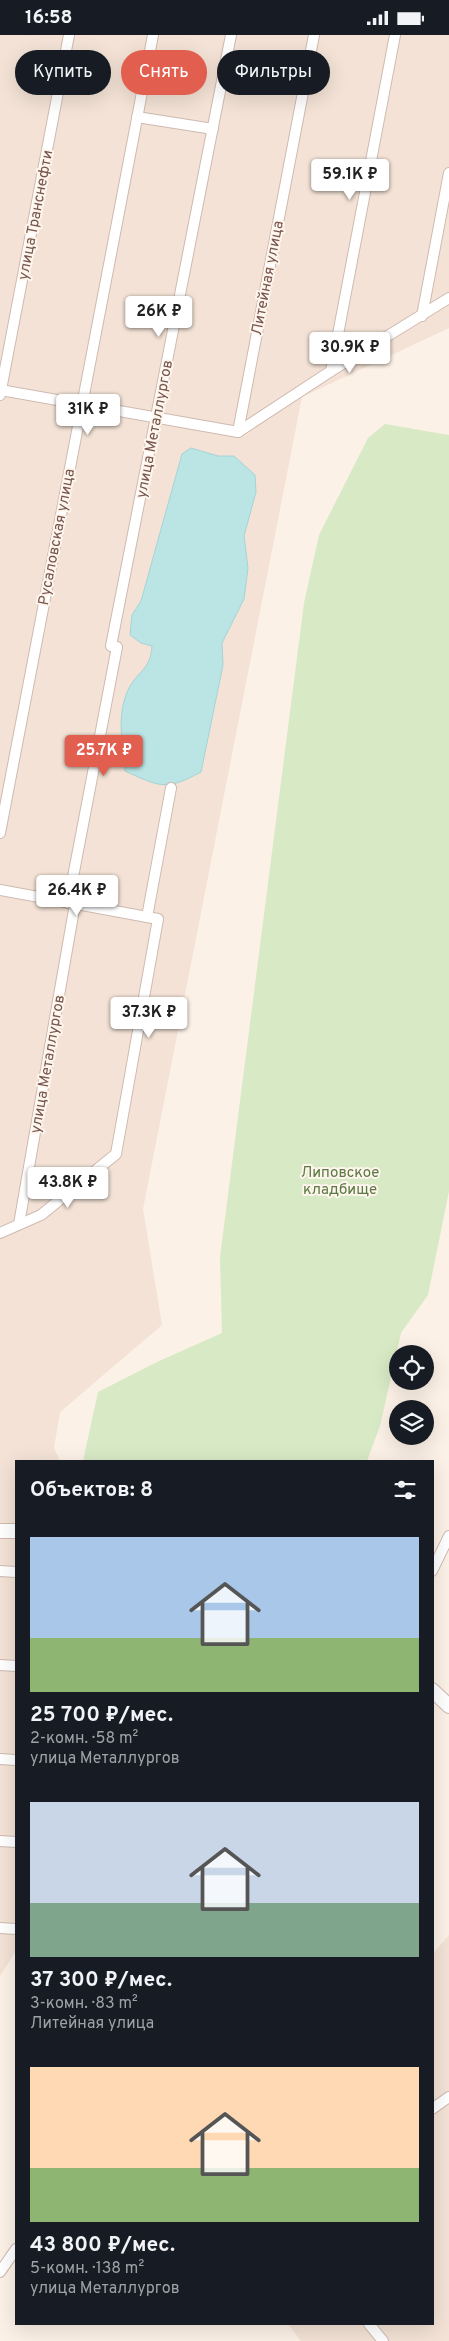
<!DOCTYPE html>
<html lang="ru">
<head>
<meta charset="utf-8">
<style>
  :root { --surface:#171b24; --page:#242831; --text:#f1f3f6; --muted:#9ea1a6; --accent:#e25e4f }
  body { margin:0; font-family:Overpass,sans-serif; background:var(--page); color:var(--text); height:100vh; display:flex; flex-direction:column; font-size:19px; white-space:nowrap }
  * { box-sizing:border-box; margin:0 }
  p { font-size:16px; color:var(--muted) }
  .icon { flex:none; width:28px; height:28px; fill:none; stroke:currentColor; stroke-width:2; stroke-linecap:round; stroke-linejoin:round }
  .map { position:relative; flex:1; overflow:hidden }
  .drawer { position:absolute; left:15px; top:1425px; width:419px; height:865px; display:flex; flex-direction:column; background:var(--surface); border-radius:0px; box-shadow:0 5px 20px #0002 }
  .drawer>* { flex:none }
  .banner { position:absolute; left:15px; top:15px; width:420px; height:45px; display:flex; gap:10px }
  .tools { position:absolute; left:389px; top:1310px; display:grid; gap:10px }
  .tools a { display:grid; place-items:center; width:45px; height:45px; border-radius:50%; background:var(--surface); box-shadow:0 5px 20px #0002; font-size:25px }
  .price { position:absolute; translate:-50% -42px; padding:0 11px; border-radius:5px; background:#fff; color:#222; font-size:16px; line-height:32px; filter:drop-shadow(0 1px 2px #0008) }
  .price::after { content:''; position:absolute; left:50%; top:30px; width:15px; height:11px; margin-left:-8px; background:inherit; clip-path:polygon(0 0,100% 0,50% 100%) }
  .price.active { background:var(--accent); color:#fff }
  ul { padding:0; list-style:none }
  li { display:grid; align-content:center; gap:10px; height:265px; padding:0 15px }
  li span { display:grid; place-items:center; height:155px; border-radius:0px; color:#555 }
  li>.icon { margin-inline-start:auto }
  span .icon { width:90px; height:90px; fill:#fffc; stroke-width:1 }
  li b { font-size:21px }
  h2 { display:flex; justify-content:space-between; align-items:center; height:60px; padding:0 15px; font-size:21px }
  .chip { padding:0 18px; border-radius:22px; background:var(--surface); box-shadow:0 5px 20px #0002; font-size:18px; line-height:45px }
  .chip.active { background:var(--accent); color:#fff }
  .status { display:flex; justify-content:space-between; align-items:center; height:35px; padding:0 25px; background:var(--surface); direction:ltr }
  .status svg { height:14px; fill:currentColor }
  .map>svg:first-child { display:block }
  .residential { fill:#f3e2d5 }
  .green { fill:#d8e9c5 }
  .water { fill:#bbe4e5; stroke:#a2d5d6 }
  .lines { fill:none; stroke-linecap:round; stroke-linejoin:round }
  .street-casing { stroke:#cfbab0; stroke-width:12 }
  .secondary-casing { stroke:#d2b9ad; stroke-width:16 }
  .street { stroke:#fff; stroke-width:10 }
  .secondary { stroke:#fff; stroke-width:14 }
  .labels { text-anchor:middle; stroke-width:4; stroke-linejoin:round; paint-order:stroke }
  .street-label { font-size:15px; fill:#75554c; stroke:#fef5ed }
  .park-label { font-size:15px; fill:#5b7a43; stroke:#fef5ed }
</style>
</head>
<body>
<div class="status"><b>16:58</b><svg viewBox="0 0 49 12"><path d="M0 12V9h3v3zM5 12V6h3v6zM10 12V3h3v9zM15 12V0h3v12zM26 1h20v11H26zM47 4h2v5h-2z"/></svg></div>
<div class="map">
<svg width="449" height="2306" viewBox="0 0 449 2306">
  <rect width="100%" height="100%" fill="#fcf1e6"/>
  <g class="residential">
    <polygon points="0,0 449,0 449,293 302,362 143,1174 162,1290 60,1377 54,1413 60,1426 16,1426 16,1916 0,1941"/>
    <polygon points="449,1900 449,2306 301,2306 288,2289 432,2289 432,1920"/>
  </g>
  <polygon class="green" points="385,389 449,400 449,1156 428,1260 401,1298 380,1391 367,1426 83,1426 98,1357 157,1327 222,1298 220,1222 304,568 319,500 368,403"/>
  <path class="water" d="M191,413L218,421H234L255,440L256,457L244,501L248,533L244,564L222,608L223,630L201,737C166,756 160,752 125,736C123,708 116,682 128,655C137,636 151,635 152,611L141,608L130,600L132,580L141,566L182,419Z"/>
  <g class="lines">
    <g class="street-casing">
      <g id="street">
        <polyline points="137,82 213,94"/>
        <polyline points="422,281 449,138"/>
        <polyline points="331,336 395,0"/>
        <polyline points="0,355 238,397 331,336 449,263"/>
        <polyline points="0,360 69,0"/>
        <polyline points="238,397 314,0"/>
        <polyline points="111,611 231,0"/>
        <polyline points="0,798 153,0"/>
        <polyline points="0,855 158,884 116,1119 41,1180 0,1198"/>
        <polyline points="68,868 117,612"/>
        <polyline points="147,882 171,753"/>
        <polyline points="19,1189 75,869"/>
        <polyline points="0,1536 16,1537"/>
        <polyline points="432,1536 449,1501"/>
        <polyline points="0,1630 16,1631"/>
        <polyline points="0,1724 16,1725"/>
        <polyline points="0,1806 16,1807"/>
        <polyline points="0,1893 16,1894"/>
        <polyline points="432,2074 449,2062"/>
        <polyline points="0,2237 16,2214"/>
        <polyline points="369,2289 383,2306"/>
      </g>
    </g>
    <g class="secondary-casing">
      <g id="secondary">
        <polyline points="0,1496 16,1496"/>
        <polyline points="432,1655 449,1671"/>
      </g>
    </g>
    <use href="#street" class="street"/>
    <use href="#secondary" class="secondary"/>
  </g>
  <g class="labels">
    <g class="street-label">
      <text transform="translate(35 180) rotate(-79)" y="5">улица Транснефти</text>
      <text transform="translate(267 243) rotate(-79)" y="5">Литейная улица</text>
      <text transform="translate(154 394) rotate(-79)" y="5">улица Металлургов</text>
      <text transform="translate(56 502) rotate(-79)" y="5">Русаловская улица</text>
      <text transform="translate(47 1029) rotate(-80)" y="5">улица Металлургов</text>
    </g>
    <g class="park-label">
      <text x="340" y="1142">Липовское<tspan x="340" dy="17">кладбище</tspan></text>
    </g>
  </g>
</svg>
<div class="tools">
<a><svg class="icon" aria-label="locate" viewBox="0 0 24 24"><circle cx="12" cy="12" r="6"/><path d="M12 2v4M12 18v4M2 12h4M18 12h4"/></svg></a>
<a><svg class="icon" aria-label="layers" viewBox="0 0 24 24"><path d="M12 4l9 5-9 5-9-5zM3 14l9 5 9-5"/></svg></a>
</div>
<b class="price" style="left:350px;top:166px">59.1K ₽</b>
<b class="price" style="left:159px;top:303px">26K ₽</b>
<b class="price" style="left:350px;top:339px">30.9K ₽</b>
<b class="price" style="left:88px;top:401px">31K ₽</b>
<b class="price active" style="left:104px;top:742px">25.7K ₽</b>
<b class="price" style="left:77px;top:882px">26.4K ₽</b>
<b class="price" style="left:149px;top:1004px">37.3K ₽</b>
<b class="price" style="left:68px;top:1174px">43.8K ₽</b>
<div class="banner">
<a class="chip">Купить</a>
<a class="chip active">Снять</a>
<a class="chip">Фильтры</a>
</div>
<section class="drawer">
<h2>Объектов: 8<svg class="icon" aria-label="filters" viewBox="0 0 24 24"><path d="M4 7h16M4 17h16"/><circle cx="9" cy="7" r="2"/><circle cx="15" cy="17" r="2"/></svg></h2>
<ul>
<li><span style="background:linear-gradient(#a9c7e8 65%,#8fb573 0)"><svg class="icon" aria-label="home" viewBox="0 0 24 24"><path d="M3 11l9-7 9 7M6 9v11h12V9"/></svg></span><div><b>25 700 ₽/мес.</b><p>2-комн. · 58 m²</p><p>улица Металлургов</p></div></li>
<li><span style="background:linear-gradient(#c9d6e8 65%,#7fa58c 0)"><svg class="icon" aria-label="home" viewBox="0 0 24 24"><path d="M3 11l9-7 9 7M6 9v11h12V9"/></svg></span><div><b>37 300 ₽/мес.</b><p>3-комн. · 83 m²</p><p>Литейная улица</p></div></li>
<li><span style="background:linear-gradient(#ffd9b3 65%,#8fb573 0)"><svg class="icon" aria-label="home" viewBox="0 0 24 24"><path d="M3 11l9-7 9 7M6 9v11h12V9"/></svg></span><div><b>43 800 ₽/мес.</b><p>5-комн. · 138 m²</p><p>улица Металлургов</p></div></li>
</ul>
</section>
</div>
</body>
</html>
